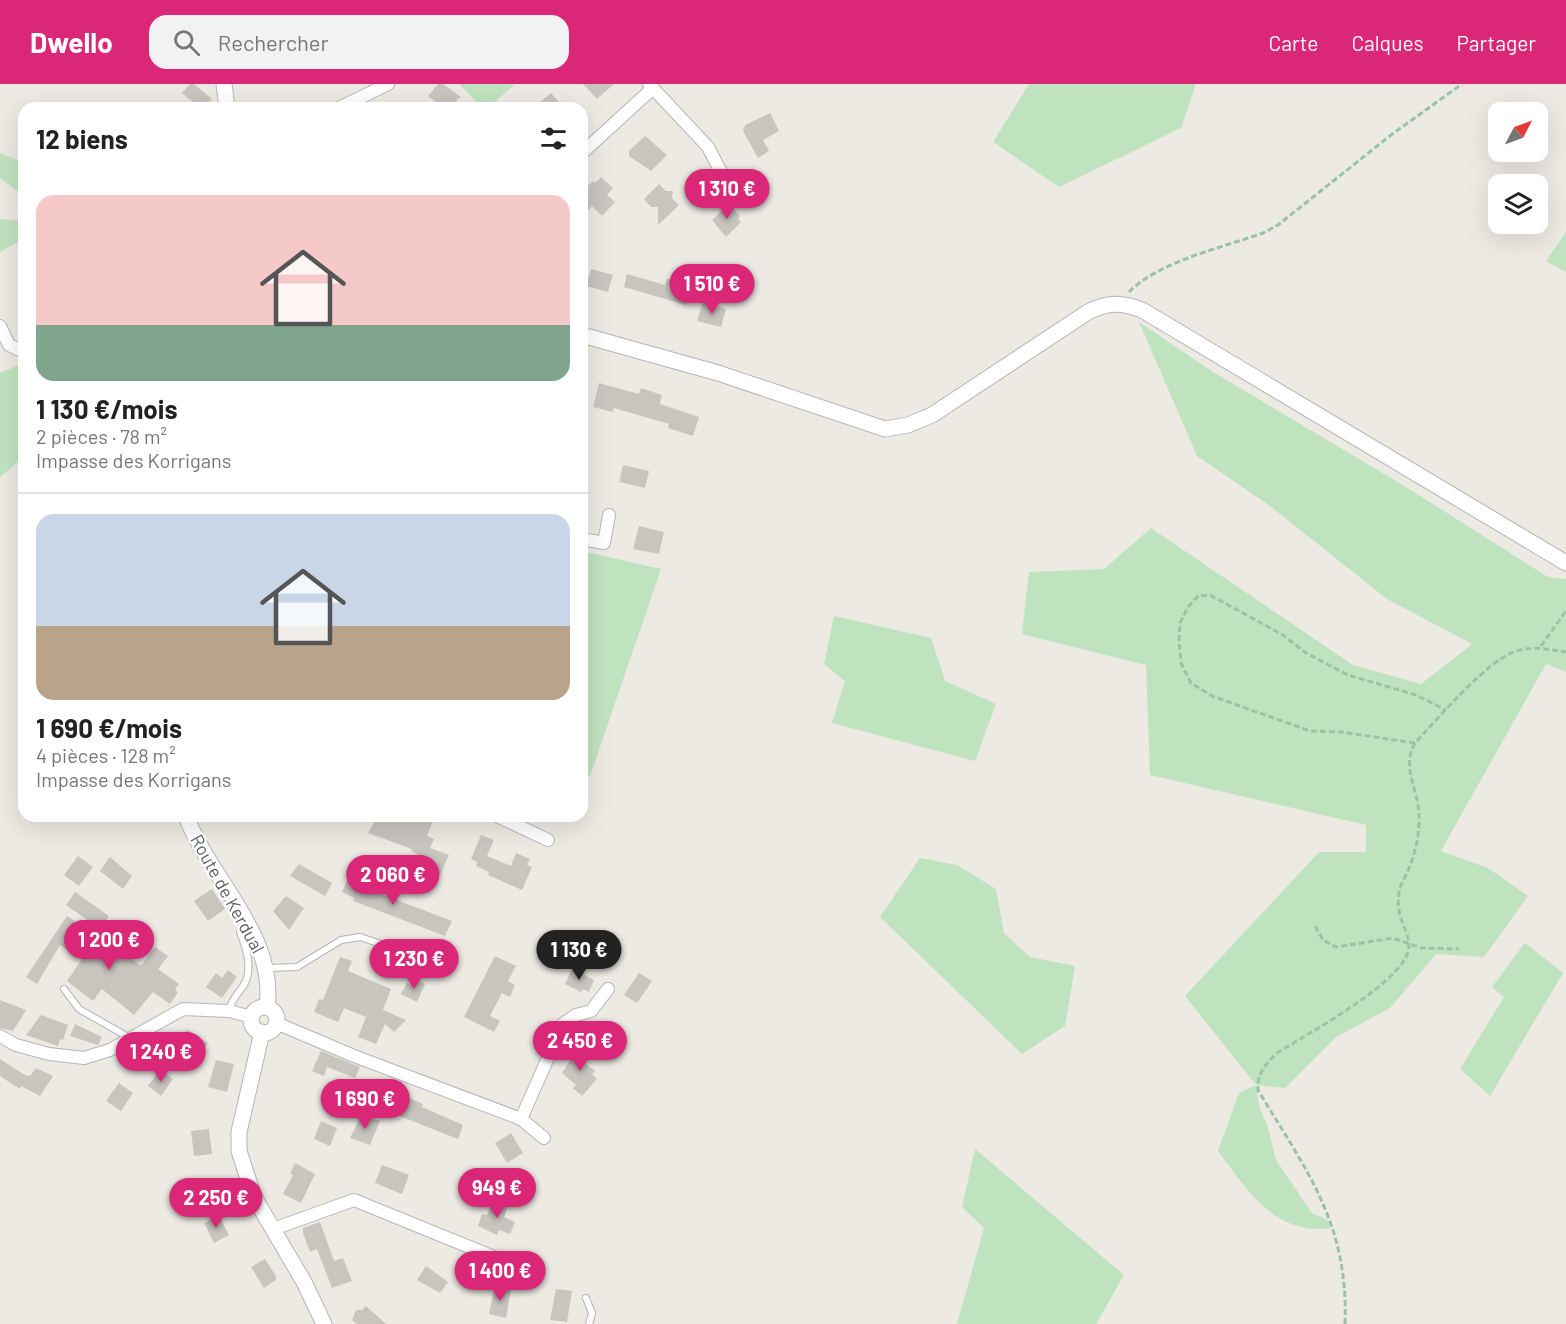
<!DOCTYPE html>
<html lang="fr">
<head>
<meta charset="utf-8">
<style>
  :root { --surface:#fff; --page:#f2f2f2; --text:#222; --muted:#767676; --line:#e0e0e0; --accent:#db2777 }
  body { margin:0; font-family:Barlow,sans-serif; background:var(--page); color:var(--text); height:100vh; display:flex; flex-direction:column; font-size:22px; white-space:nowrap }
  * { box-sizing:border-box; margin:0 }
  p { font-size:20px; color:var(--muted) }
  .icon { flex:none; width:33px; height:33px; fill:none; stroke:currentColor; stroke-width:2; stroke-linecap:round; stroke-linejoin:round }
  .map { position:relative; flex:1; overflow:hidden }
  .drawer { position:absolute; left:18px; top:18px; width:570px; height:720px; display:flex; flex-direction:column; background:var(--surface); border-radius:18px; box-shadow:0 6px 24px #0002 }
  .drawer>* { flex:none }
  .needle { width:39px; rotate:49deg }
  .tools { position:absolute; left:1488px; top:18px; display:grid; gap:12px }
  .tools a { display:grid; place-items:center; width:60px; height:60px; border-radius:12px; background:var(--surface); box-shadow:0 6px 24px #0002; font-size:30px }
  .price { position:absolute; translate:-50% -51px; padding:0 14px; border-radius:21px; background:var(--accent); color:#fff; font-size:20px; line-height:39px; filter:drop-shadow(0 2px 3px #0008) }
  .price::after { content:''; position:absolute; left:50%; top:36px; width:18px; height:14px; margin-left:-9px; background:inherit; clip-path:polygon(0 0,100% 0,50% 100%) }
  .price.current { background:#222; color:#fff }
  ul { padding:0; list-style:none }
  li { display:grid; align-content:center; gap:12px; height:318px; padding:0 18px }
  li+li { border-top:2px solid var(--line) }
  li span { display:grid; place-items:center; height:186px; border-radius:18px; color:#555 }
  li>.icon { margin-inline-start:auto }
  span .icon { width:108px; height:108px; fill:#fffc; stroke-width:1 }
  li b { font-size:26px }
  h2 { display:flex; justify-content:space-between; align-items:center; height:72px; padding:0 18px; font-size:26px }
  header { display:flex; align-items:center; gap:36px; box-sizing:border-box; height:84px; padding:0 30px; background:var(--accent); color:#fff }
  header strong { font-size:28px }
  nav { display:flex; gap:33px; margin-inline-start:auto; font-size:21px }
  .search { width:420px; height:54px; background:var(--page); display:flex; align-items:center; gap:15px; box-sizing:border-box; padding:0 21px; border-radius:18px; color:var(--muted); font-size:22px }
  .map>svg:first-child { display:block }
  .green { fill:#c0e3bf }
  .building { fill:#c8c5bf }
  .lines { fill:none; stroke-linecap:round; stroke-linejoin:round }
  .service-casing { stroke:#b3b5b9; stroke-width:8 }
  .minor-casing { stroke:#b3b5b9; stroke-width:14 }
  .tertiary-casing { stroke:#b3b5b9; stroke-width:17 }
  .path { stroke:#99c3a5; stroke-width:3; stroke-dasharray:6 3; stroke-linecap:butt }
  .service { stroke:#fff; stroke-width:6 }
  .minor { stroke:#fff; stroke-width:12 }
  .tertiary { stroke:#fff; stroke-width:15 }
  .labels { text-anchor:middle; stroke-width:4.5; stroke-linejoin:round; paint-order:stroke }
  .street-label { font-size:18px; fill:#5a5e62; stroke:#fff }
</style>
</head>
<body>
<header>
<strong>Dwello</strong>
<div class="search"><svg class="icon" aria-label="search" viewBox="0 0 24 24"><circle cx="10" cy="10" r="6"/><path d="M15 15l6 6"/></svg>Rechercher</div>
<nav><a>Carte</a><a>Calques</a><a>Partager</a></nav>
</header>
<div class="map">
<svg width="1566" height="1240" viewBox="0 0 1566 1240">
  <rect width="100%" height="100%" fill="#eceae2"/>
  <g class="green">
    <polygon points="459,0 515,0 488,24 483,24"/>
    <polygon points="1029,0 1196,0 1181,44 1059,103 993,58"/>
    <polygon points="0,69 24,79 24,158 20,157 0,168 0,135 20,137 24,112 0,94"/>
    <polygon points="1566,148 1566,188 1546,177"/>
    <path d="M1139,238L1213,288L1406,403L1548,493L1566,495V588L1546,580L1441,767L1488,784L1528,812L1484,873L1436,870L1390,924L1336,953L1285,1004L1256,1001L1259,1022L1268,1043L1276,1076L1312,1129L1327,1136L1331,1144C1276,1153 1247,1106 1218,1067L1239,1009L1256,1001L1185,912L1319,768H1366V741L1150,691L1146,581L1022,550L1029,488L1104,485L1151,444L1353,581L1421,600L1472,560L1387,515L1270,422L1197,372Z"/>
    <polygon points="24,279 24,373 0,393 0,289"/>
    <polygon points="582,467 661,485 590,692 582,688"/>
    <polygon points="834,532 931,554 945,597 996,620 975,677 832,639 845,597 824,580"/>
    <polygon points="920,774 957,781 996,805 1004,849 1030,873 1075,882 1065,942 1022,970 880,833"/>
    <polygon points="1525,859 1563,889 1490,1012 1460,985 1504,913 1492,903"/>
    <polygon points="975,1065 1124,1191 1096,1240 957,1240 984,1144 962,1123"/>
  </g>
  <g class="building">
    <polygon points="190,0 194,0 212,15 204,24 200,24 182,9"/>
    <polygon points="438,0 443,0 461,13 456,16 462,24 444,24 428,12"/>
    <polygon points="583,0 614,0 597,15"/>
    <polygon points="551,9 564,24 533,24"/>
    <polygon points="770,29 779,47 763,56 769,67 758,74 743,47 745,41"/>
    <polygon points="645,52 667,71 651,87 629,72 629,67"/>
    <polygon points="601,93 613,104 607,111 615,118 602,132 592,122 589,126 582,120 582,108 593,97 595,99"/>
    <polygon points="659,100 666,107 673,107 672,114 679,121 658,141 658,123 651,123 644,115"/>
    <polygon points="729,120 740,132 738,135 741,138 726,153 712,136"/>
    <polygon points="591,185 613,191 608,208 586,202"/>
    <polygon points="627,190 665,201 667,195 691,202 686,221 624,203"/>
    <polygon points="703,218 726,225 721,243 697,237"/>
    <polygon points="599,299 639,310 641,304 662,311 660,320 699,333 693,352 668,344 669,340 614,324 613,328 593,323"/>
    <polygon points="623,381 649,387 645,404 619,398"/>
    <polygon points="639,442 664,448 659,470 633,465"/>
    <polygon points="378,732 392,736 394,732 435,732 427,752 434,755 430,764 449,771 440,791 421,783 423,779 414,775 417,770 411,767 412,765 368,749"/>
    <polygon points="481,751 494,756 487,772 511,782 516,769 530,775 527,781 532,783 522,806 488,791 489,788 476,782 477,778 471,775"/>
    <polygon points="78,772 93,783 79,802 64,791"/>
    <polygon points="110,773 132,792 123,805 100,787"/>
    <polygon points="299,780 332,799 325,812 290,792"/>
    <polygon points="350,790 374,798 378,801 376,808 452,837 445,852 353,817 354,814 342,808"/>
    <polygon points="212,805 225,825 208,837 194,817"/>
    <polygon points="75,808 109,832 100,845 66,821"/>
    <polygon points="286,812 304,824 289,846 273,827"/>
    <polygon points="67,832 75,837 68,849 92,866 101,851 141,882 155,863 168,872 158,885 179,900 175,906 178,908 170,920 153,908 134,931 102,905 93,917 67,897 82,875 60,861 37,900 26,893"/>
    <polygon points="495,872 516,882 508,897 515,901 510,913 502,909 490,932 500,937 494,948 464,933"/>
    <polygon points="340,873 352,877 348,887 391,905 383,926 406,936 394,948 385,940 376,960 358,953 366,933 344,924 338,938 314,928 319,915 323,916"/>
    <polygon points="572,885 594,896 589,908 583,905 581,908 565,900"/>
    <polygon points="228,886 237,893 222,914 206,903 216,889 222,894"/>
    <polygon points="639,889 652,897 637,919 624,911"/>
    <polygon points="413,894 425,900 417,918 401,910 407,899 410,901"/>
    <polygon points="0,916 26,926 13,947 0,944"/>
    <polygon points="41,931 68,941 63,956 60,955 58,962 26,951"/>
    <polygon points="75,940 102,953 98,961 70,952"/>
    <polygon points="187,946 208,959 198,974 178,960"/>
    <polygon points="579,963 591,973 585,979 595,987 592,990 597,995 582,1012 573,1004 576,1001 562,989"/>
    <polygon points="321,967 360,983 355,994 327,983 324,992 312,987"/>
    <polygon points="0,975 25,991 30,992 36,984 53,992 40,1012 21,1002 20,1005 0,992"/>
    <polygon points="216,976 234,980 227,1008 208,1003"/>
    <polygon points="160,986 173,995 161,1012 148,1002"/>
    <polygon points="119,999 133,1009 121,1027 106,1017"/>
    <polygon points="387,1004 423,1020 422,1023 463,1041 458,1055 379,1024"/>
    <polygon points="362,1030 380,1037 370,1061 350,1054"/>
    <polygon points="321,1037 337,1044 330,1062 314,1055"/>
    <polygon points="209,1045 212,1070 194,1072 191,1047"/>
    <polygon points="511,1049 523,1069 507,1079 495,1059"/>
    <polygon points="295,1079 315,1090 301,1119 283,1110 293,1091 290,1090"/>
    <polygon points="382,1081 409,1091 402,1110 375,1099"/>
    <polygon points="493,1116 508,1121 504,1133 515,1138 510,1150 499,1146 497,1151 478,1142 482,1130 487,1131"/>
    <polygon points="219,1132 229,1151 214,1159 204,1139"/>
    <polygon points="320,1138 334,1177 343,1174 352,1197 332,1204 317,1165 310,1168 303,1149 303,1144"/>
    <polygon points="265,1175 276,1192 276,1196 264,1204 251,1183"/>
    <polygon points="426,1182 448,1198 440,1209 417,1196"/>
    <polygon points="495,1202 511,1206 506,1234 489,1230"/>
    <polygon points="556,1205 572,1207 567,1238 550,1236"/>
    <polygon points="366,1222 386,1240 357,1240 352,1236 356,1226 362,1226"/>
  </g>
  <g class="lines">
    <g class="service-casing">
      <g id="service">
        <polyline points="267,884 297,883 341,856 360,853 405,868"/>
        <polyline points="64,905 79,925 130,954"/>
        <path d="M229,927C231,914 241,908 246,897C252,881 246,864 240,848L247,842"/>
        <polyline points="586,1214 592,1229 589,1240"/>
      </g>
    </g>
    <g class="minor-casing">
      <g id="minor">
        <polyline points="649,0 708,63 721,88"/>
        <polyline points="339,24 388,0"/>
        <polyline points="582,69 653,4"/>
        <polyline points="0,242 9,261 24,268"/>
        <polyline points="582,455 604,459 609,431"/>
        <polyline points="497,732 548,756"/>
        <polyline points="276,939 354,972 521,1035 544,1054"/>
        <polyline points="0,952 16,961 49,970 84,974 110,966 183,925 229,927 252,933"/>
        <polyline points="521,1035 563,940 576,931 591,927 608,905"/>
        <polyline points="273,1145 354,1116 511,1180"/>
      </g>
    </g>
    <g class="tertiary-casing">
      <g id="tertiary">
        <polyline points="224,0 227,24"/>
        <path d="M582,251L718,289L885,345L908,341L932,331L1088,228C1108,218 1121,218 1142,226L1566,479"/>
        <path d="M186,732C210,795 277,852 267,923"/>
        <circle cx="264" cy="936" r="13"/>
        <polyline points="262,948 239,1048 239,1067 254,1113 304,1198 324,1240"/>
      </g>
    </g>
    <g class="path">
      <path d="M1129,208C1160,177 1221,164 1263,149L1278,141L1391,51L1462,0"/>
      <polyline points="1541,562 1566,527"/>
      <polyline points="1415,659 1341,648 1310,647 1212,612 1191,599 1181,579 1179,557 1180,539 1188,523 1198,512 1210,511 1283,551 1306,569 1348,591 1416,611 1446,626"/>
      <polyline points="1315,842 1323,856 1336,863 1393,854 1421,864 1459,865"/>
      <path d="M1345,1240C1349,1140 1306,1086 1258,1006C1257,989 1265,981 1277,969C1305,951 1409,896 1409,862C1409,845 1395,834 1399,809C1400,800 1406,792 1409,784C1416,768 1420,746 1419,730C1418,705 1401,682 1415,659C1437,636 1490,572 1520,566C1537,562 1549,566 1566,568"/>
    </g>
    <use href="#service" class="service"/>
    <use href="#minor" class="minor"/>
    <use href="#tertiary" class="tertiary"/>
  </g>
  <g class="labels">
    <g class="street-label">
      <text transform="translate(227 810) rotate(61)" y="6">Route de Kerdual</text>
    </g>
  </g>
</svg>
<div class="tools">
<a><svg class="needle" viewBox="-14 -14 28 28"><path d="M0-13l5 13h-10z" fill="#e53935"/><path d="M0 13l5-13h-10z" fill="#767676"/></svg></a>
<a><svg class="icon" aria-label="layers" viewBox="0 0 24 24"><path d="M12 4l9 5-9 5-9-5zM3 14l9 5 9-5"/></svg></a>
</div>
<b class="price" style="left:727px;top:136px">1 310 €</b>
<b class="price" style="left:712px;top:231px">1 510 €</b>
<b class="price" style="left:393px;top:822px">2 060 €</b>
<b class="price" style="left:109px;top:887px">1 200 €</b>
<b class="price current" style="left:579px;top:897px">1 130 €</b>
<b class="price" style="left:414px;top:906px">1 230 €</b>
<b class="price" style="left:580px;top:988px">2 450 €</b>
<b class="price" style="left:161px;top:999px">1 240 €</b>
<b class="price" style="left:365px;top:1046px">1 690 €</b>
<b class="price" style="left:497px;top:1135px">949 €</b>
<b class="price" style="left:216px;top:1145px">2 250 €</b>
<b class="price" style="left:500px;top:1218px">1 400 €</b>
<section class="drawer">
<h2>12 biens<svg class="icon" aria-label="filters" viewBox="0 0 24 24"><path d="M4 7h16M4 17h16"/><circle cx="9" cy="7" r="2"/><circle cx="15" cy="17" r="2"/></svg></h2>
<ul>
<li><span style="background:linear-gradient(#f6c9c9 70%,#7fa58c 0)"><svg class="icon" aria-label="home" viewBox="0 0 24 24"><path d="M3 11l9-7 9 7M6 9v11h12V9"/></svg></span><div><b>1 130 €/mois</b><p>2 pièces · 78 m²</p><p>Impasse des Korrigans</p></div></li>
<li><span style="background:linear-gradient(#c9d6e8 60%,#b9a48a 0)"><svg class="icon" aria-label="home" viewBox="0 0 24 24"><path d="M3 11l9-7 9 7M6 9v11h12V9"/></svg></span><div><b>1 690 €/mois</b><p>4 pièces · 128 m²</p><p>Impasse des Korrigans</p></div></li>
</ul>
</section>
</div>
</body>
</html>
